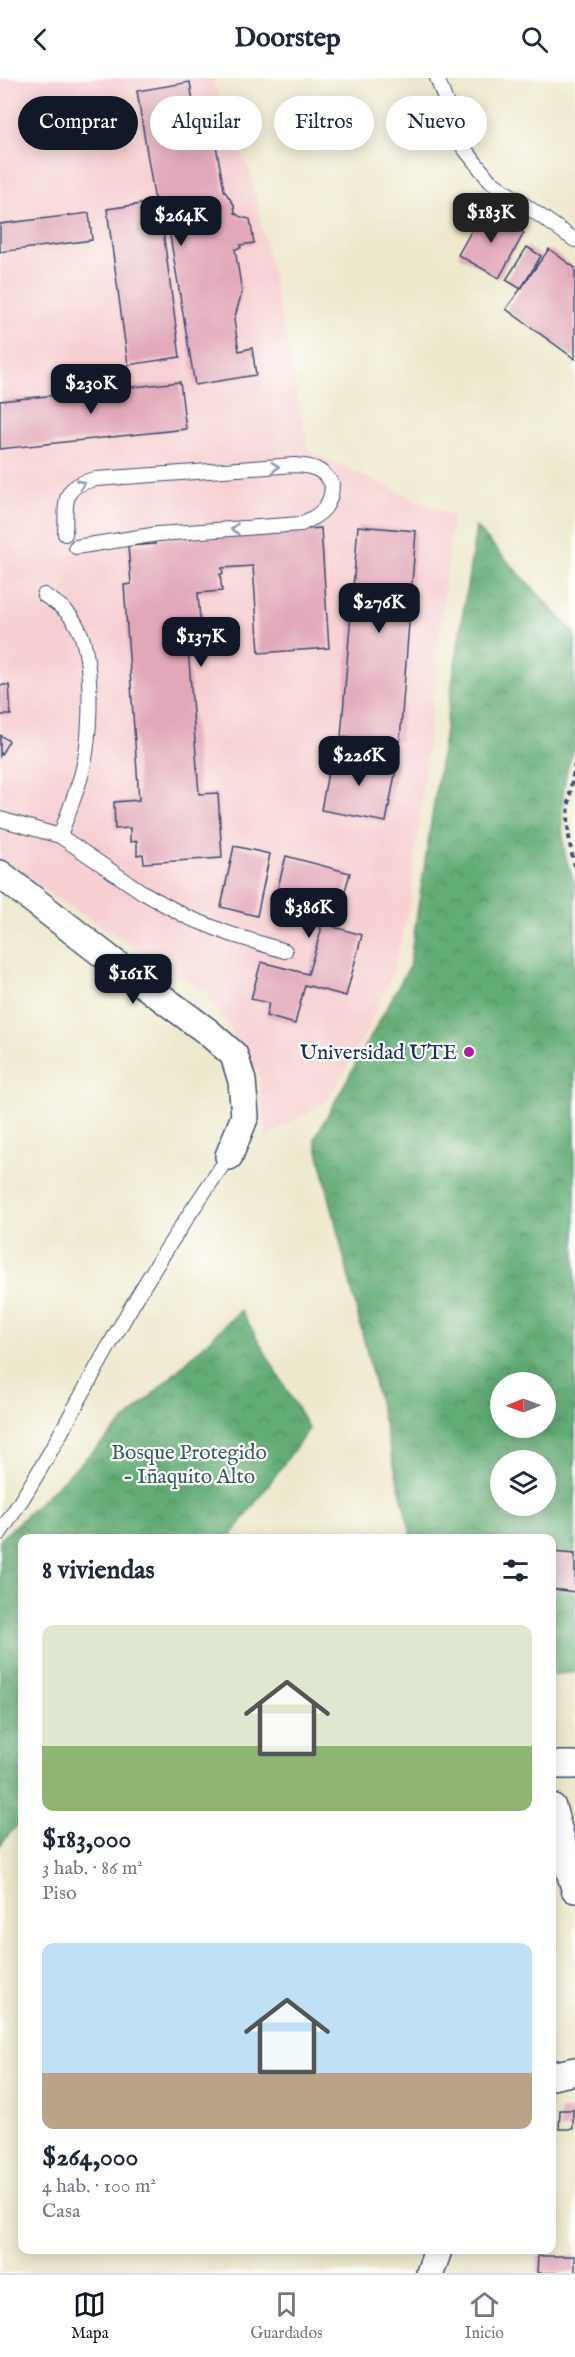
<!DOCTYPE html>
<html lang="es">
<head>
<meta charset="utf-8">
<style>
  :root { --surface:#fff; --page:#f2f2f3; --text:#1f2937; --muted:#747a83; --line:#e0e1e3; --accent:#111827 }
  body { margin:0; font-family:"IM FELL English",serif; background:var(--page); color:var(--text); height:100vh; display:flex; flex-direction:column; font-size:22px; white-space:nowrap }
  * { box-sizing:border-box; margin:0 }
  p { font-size:20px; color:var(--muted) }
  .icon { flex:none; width:33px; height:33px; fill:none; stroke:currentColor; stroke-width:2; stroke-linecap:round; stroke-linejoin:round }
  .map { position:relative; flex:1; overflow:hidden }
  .drawer { position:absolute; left:18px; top:1456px; width:538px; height:720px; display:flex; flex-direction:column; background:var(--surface); border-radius:12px; box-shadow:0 3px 15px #0003 }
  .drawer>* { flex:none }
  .guide { position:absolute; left:18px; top:18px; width:540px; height:54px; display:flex; gap:12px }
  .needle { width:39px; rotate:269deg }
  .fabs { position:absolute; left:490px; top:1294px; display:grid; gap:12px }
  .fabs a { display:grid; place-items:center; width:66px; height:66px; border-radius:50%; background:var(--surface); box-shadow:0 3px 15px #0003; font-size:30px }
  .price { position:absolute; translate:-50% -51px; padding:0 14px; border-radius:12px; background:var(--accent); color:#fff; font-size:20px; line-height:39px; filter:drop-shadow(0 2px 3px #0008) }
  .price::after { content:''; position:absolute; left:50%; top:36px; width:18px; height:14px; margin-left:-9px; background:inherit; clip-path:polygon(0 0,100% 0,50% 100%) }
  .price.selected { background:#222; color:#fff }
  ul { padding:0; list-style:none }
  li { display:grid; align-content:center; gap:12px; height:318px; padding:0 24px }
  li span { display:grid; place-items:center; height:186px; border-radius:12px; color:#555 }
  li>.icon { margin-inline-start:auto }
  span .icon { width:108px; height:108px; fill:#fffc; stroke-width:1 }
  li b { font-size:26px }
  h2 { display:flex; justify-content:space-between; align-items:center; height:72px; padding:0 24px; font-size:26px }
  .pill { padding:0 21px; border-radius:27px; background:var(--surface); box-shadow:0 3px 15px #0003; font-size:21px; line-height:54px }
  .pill.selected { background:var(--accent); color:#fff }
  header { display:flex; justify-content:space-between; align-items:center; height:78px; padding:0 24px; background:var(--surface); font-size:27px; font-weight:800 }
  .tab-bar { display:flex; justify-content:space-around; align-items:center; height:84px; border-top:2px solid var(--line); background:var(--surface); font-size:16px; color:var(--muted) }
  .tab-bar a { display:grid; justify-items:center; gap:3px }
  .tab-bar .selected { color:var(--accent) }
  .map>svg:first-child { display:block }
  .built { fill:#f7cfd2 }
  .forest { fill:url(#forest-crowns); stroke:#3e6e69; stroke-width:1.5; fill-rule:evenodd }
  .building { fill:#e2a8ba }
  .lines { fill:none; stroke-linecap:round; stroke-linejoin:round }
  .lane-casing { stroke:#3b4b6f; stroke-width:16 }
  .street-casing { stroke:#3b4b6f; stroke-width:30 }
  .path { stroke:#3b4b6f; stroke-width:4; stroke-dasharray:4.5 4.5; stroke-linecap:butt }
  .lane { stroke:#fff; stroke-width:14 }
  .street { stroke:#fff; stroke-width:27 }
  .oneway { stroke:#8d97ae }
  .poi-dot { fill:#b5179e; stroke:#fdfcf7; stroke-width:2 }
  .labels { text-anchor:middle; stroke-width:4.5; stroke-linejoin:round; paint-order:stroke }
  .poi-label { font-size:21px; fill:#1b2f5e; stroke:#fdfcf7; text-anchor:end }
  .park-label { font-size:21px; fill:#375d6a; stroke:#fdfcf7 }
</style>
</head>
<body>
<header><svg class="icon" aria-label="back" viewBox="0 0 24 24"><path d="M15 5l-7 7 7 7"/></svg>Doorstep<svg class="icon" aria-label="search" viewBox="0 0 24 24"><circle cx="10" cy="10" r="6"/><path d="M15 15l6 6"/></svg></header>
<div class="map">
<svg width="575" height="2195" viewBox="0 0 575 2195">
  <defs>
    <pattern id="forest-crowns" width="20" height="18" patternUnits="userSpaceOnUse" patternTransform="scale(1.5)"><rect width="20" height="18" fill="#62ac74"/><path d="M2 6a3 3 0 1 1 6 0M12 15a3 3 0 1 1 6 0" fill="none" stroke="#508c62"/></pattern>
  </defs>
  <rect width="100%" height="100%" fill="#fdfcf7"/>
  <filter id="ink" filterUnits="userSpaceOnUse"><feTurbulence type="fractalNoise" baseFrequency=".0167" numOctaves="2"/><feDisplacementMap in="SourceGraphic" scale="12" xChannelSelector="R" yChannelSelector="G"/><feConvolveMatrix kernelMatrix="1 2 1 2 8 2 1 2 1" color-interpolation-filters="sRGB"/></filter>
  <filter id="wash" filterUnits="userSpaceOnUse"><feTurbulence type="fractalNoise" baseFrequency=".008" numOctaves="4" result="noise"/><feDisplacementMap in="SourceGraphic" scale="24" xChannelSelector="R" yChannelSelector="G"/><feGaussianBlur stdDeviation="1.35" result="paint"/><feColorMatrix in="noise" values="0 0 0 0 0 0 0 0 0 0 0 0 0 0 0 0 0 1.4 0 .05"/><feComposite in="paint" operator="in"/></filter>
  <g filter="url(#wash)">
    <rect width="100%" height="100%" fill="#eee9cd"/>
    <polygon class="built" points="0,0 212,0 252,101 309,373 453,438 410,826 393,894 357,973 325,1025 266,1059 258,994 206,914 50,816 0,781"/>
    <g class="forest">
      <path d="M476,449L575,556V670C561,697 560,746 565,776C567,786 572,797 575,807V1594L552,1597V1461H412L315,1060L409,889ZM501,1305H546V1350H501ZM501,1383H546V1428H501Z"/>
      <polygon points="241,1232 309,1351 229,1461 22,1461 22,1741 0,1767 0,1462"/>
    </g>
    <g id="blocks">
      <g class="building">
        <polygon points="190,4 198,58 214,56 224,112 234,127 235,135 241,139 250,141 254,165 240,167 241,170 235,171 242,214 234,242 239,273 252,270 256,297 195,307 164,122 159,123 180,279 128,287 107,131 155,124 137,13"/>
        <polygon points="483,132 524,155 499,200 458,177"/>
        <polygon points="89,135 92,162 0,174 0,146"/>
        <polygon points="527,169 541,178 521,211 506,202"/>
        <polygon points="549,171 575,190 575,281 506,231"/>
        <polygon points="180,304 186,351 0,371 0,323"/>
        <polygon points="358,448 416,453 400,663 341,659"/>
        <polygon points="321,450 329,570 259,575 253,488 222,490 223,496 220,496 222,513 198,515 200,542 186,543 199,716 218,715 222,780 144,785 143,776 137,777 137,763 130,764 130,750 115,751 114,724 139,722 124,507 131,506 128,468 155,466 155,462"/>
        <polygon points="0,607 9,607 11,637 0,637"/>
        <polygon points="0,657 9,663 0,678"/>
        <polygon points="332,673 397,686 386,744 321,732"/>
        <polygon points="234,768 270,776 257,838 221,829"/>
        <polygon points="286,778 350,795 341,827 333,825 330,833 334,849 362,857 346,918 305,907 295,946 266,938 269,925 251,921 261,884 308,896 321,853 320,844 272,832"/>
        <polygon points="552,1474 575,1476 575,1514 552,1511"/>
        <polygon points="560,2032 573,2032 573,2051 559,2051"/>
        <polygon points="538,2178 575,2178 575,2195 537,2195"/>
      </g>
    </g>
  </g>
  <g filter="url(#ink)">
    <use href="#blocks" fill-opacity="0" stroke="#3b4b6f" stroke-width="1.5"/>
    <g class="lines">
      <g class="lane-casing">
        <g id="lane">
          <polyline points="437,0 463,69 490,103 575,162"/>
          <path d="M65,456C67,425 59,408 96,401L295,387C312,388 323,391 332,406C332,428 321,437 301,446L158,456L76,469"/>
          <path d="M44,517C58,526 69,533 77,548C95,579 91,663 81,698C75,718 67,738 60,758"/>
          <polyline points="0,741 60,758 142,814 187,839 230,856 285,873"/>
          <path d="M0,1455C44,1391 78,1321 117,1254C151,1193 189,1135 229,1078"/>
        </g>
      </g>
      <g class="street-casing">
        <g id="street">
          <polyline points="0,796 108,880 208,954 234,977 242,1003 245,1038 229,1078"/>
          <polyline points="552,1687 575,1687"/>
          <polyline points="552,1729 575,1811"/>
          <polyline points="552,1998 575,1993"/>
          <polyline points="430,2195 438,2172"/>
        </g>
      </g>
      <path class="path" d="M575,686C568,724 564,750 575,788"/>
      <use href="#lane" class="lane"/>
      <use href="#street" class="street"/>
    </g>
    <defs><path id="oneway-chevron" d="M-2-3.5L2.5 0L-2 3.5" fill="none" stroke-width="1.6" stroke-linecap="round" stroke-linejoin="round" transform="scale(1.5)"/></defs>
    <g class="oneway">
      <use href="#oneway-chevron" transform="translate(275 389) rotate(-4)"/>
      <use href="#oneway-chevron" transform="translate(81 406) rotate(-23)"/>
      <use href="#oneway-chevron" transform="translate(235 451) rotate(176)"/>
    </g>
  </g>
  <circle class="poi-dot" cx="469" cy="974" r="6"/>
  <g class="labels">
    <g class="poi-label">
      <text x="457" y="981">Universidad UTE</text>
    </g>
    <g class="park-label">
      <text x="189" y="1381">Bosque Protegido<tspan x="189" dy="24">- Iñaquito Alto</tspan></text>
    </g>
  </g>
</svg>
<div class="fabs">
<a><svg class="needle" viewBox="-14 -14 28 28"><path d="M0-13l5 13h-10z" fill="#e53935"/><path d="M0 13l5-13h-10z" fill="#747a83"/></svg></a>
<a><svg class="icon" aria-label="layers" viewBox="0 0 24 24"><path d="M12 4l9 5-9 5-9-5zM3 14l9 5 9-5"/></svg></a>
</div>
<b class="price selected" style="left:491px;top:166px">$183K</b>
<b class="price" style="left:181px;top:169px">$264K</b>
<b class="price" style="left:91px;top:337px">$230K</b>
<b class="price" style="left:379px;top:556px">$276K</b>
<b class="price" style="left:201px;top:590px">$137K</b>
<b class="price" style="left:359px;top:709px">$226K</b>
<b class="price" style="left:309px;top:861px">$386K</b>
<b class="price" style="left:133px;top:927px">$161K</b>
<div class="guide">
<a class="pill selected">Comprar</a>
<a class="pill">Alquilar</a>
<a class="pill">Filtros</a>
<a class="pill">Nuevo</a>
</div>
<section class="drawer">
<h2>8 viviendas<svg class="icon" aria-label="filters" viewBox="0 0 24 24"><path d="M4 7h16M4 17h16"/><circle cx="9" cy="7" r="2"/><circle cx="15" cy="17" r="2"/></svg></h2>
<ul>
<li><span style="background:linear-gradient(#dfe7d0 65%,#8fb573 0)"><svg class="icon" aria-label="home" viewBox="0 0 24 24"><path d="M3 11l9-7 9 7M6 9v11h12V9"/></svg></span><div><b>$183,000</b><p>3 hab. · 86 m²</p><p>Piso</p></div></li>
<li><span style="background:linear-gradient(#bfe0f5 70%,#b9a48a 0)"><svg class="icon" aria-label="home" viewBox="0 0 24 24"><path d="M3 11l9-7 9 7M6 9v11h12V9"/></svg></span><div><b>$264,000</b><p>4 hab. · 100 m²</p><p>Casa</p></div></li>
</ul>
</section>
</div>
<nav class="tab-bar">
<a class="selected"><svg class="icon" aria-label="map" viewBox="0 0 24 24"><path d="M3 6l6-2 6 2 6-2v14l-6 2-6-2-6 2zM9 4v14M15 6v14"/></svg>Mapa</a>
<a><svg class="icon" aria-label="saved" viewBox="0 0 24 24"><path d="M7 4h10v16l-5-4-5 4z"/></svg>Guardados</a>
<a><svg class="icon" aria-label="home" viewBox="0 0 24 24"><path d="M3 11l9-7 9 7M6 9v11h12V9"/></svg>Inicio</a>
</nav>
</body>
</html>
